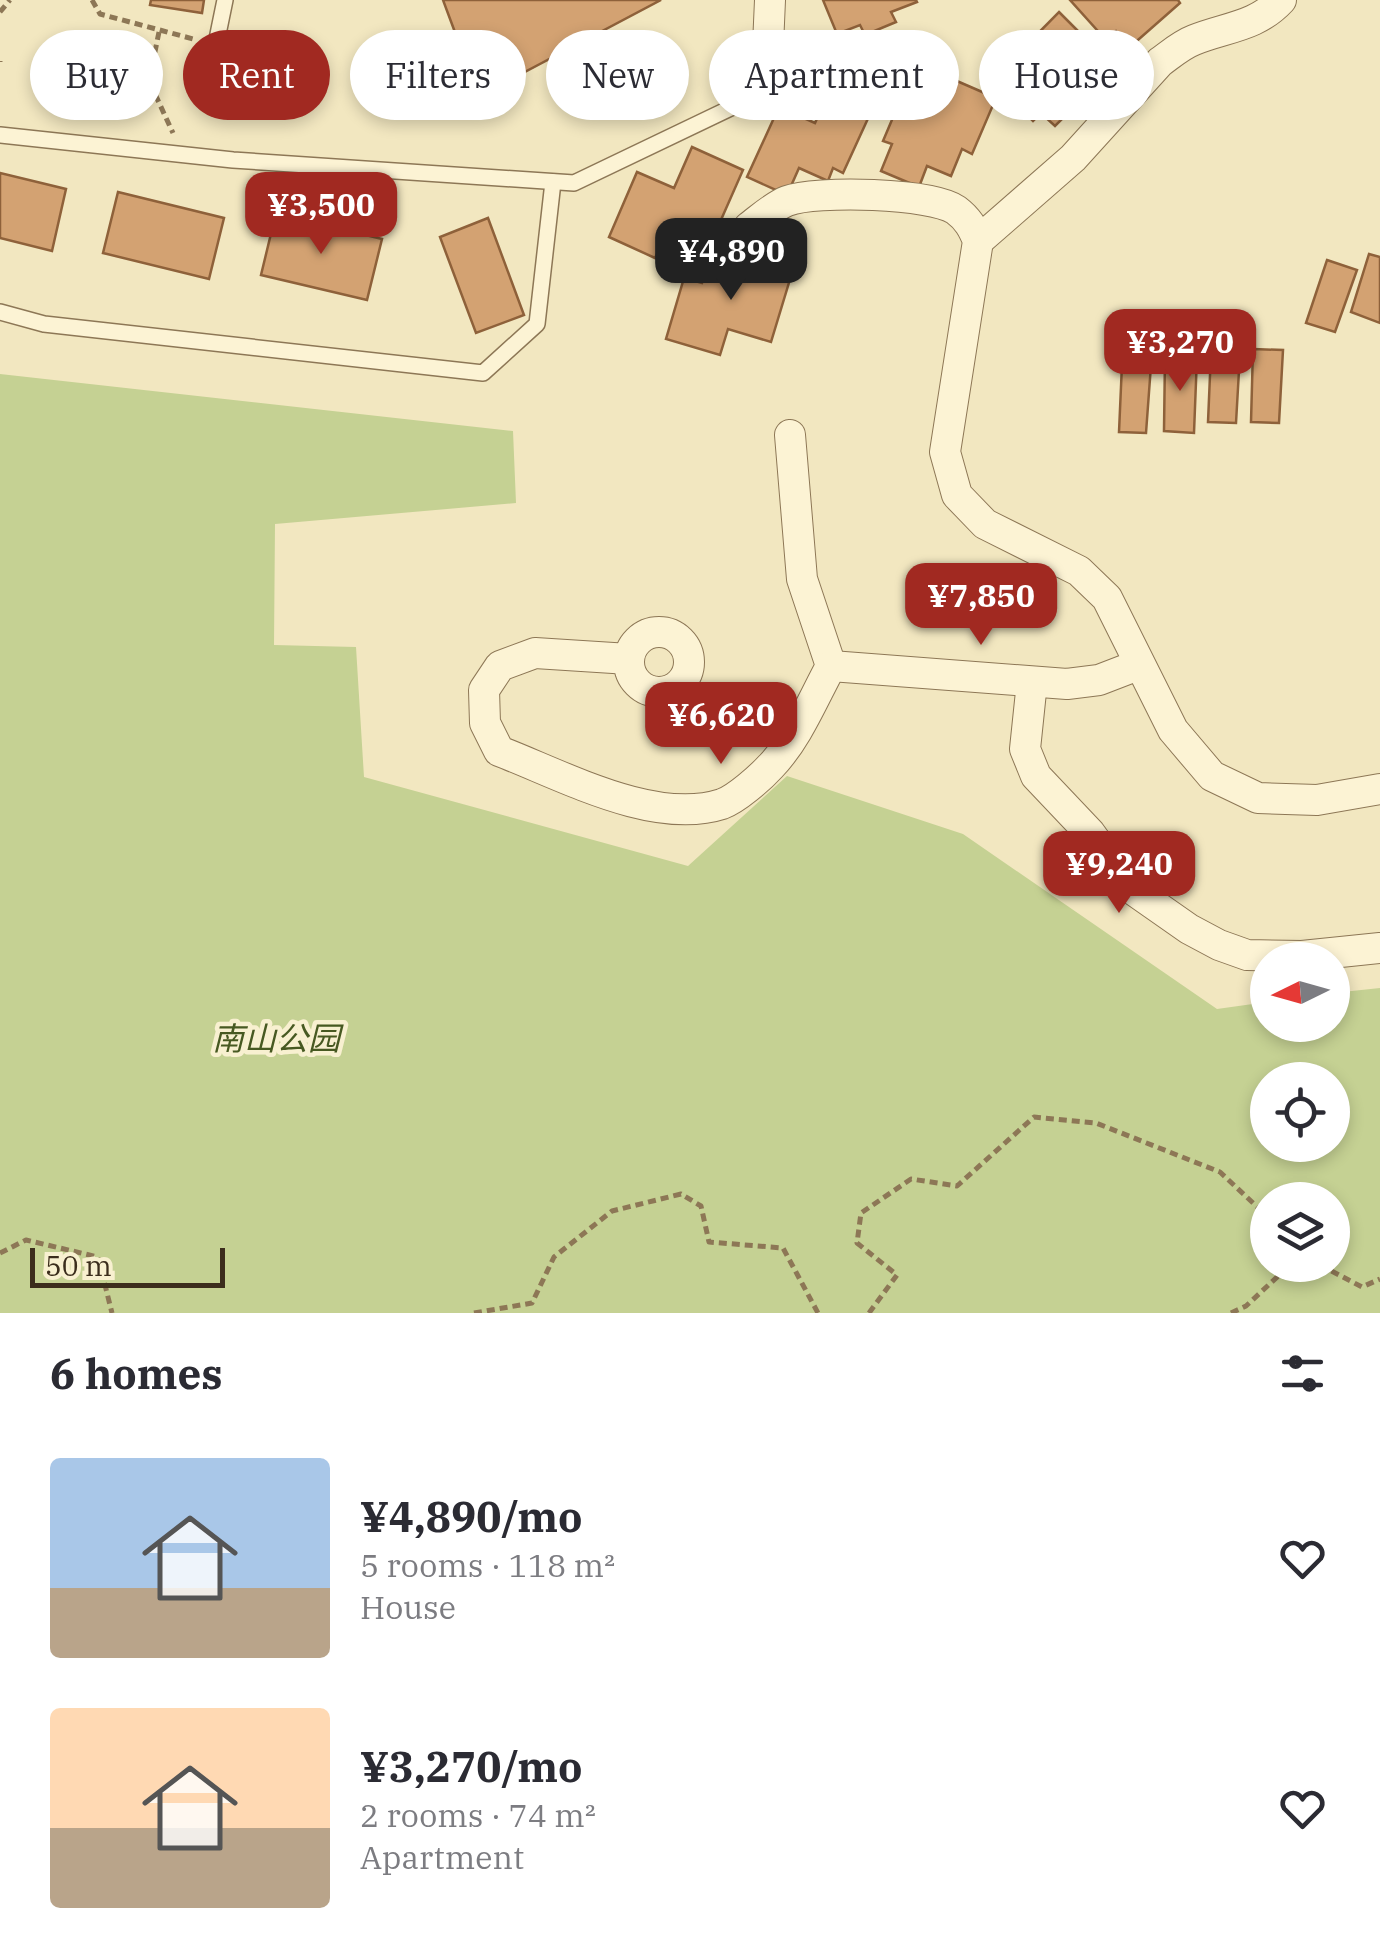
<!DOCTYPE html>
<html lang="en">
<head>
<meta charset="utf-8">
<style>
  :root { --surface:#fff; --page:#f2f2f3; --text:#2b2b33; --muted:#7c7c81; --accent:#a12921 }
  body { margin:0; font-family:"IBM Plex Serif","Noto Sans SC",serif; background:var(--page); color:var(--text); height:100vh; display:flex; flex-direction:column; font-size:38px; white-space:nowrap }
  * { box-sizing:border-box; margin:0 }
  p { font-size:32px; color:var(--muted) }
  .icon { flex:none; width:55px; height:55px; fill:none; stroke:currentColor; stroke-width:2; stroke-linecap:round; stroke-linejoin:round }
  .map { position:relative; height:1313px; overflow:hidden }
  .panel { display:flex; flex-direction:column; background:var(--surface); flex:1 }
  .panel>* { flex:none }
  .guide { position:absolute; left:30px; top:30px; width:1320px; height:90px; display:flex; gap:20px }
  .needle { width:65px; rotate:265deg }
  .tools { position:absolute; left:1250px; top:942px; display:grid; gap:20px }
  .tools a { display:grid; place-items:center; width:100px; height:100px; border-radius:50%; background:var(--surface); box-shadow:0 5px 15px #0003; font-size:50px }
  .scale { position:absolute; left:30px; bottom:25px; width:195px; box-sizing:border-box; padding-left:10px; border:5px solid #3b2d1c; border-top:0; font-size:28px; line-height:35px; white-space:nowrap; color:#3b2d1c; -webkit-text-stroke:8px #f8f0d0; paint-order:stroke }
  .price { position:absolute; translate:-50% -85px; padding:0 22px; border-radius:20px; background:var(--accent); color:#fff; font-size:32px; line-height:65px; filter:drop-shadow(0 2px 5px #0008) }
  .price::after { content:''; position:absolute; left:50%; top:60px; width:30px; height:22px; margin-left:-15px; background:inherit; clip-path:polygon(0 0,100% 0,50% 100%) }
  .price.on { background:#222; color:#fff }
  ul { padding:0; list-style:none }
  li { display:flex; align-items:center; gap:30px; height:250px; padding:0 50px }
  li span { display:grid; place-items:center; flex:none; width:280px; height:200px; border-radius:10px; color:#555 }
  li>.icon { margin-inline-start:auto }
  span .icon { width:120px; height:120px; fill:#fffc; stroke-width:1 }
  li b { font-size:42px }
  h2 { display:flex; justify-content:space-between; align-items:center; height:120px; padding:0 50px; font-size:42px }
  .tag { padding:0 35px; border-radius:45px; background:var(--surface); box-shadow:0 5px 15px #0003; font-size:35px; line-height:90px }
  .tag.on { background:var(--accent); color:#fff }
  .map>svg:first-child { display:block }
  .green { fill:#c5d193; fill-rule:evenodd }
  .building { fill:#d3a272; stroke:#8e613a; stroke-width:2.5 }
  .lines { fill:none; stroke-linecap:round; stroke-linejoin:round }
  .service-casing { stroke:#8d7756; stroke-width:18 }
  .minor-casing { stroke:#8d7756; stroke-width:32 }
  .path { stroke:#8d7756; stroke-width:5; stroke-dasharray:8 5; stroke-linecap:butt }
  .service { stroke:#fcf3d4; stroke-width:15 }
  .minor { stroke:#fcf3d4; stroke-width:30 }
  .labels { text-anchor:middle; stroke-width:9; stroke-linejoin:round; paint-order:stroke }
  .park-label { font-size:32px; font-style:italic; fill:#475921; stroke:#f8f0d0 }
</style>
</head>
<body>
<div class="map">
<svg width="1380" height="1313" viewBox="0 0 1380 1313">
  <rect width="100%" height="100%" fill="#f2e7c0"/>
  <path class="green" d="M0,374L513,431L516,503L275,524L274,645L356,647L364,777L688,866L787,776L963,834L1217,1009L1267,1002L1268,1025H1332L1333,993L1380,988V1313H0ZM1268,1080H1332V1145H1268ZM1268,1200H1332V1265H1268Z"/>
  <g class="building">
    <polygon points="151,0 204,0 202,13 150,5"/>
    <polygon points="443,0 661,0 487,92 480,78 469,84 455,76 438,85 421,53 456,35"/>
    <polygon points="823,0 916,0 917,2 891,12 896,22 865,35 860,25 837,34"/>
    <polygon points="1070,0 1178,0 1180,3 1130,47 1116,31 1106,40"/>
    <polygon points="1059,12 1098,51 1092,57 1108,73 1055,126 1041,113 1033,121 992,80"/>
    <polygon points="950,78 996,98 972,154 962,149 951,176 927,166 919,187 881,171 892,144 883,141 897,108 901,110 910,88 941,101"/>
    <polygon points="828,94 870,114 843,173 833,168 828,181 799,168 787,195 747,177 779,107 815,123"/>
    <polygon points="692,147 743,170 713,238 695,229 687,247 665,237 655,258 609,237 637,172 674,188"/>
    <polygon points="0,173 66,189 52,251 0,238"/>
    <polygon points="118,192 224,218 209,279 103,253"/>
    <polygon points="276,213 382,239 367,300 261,275"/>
    <polygon points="488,218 524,315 476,333 440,237"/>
    <polygon points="739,250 794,266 771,342 728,329 720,355 666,339 684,278 702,283 707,267 732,275"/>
    <polygon points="1369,254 1380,257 1380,323 1351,312"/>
    <polygon points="1327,260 1357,270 1335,332 1306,323"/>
    <polygon points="1253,349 1283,350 1279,423 1251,422"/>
    <polygon points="1211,352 1240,353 1236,423 1208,422"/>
    <polygon points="1165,356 1197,356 1194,433 1164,431"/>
    <polygon points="1122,364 1151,365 1146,433 1119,432"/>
  </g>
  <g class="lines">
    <g class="service-casing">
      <g id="service">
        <polyline points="216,44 225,0"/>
        <polyline points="0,135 233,160 574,183 766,91"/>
        <polyline points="0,312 44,324 483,373 537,324 553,182"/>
      </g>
    </g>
    <g class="minor-casing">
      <g id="minor">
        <polyline points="766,91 770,0"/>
        <path d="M749,227C761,218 774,206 787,201C816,190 932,193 956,210C968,219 973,228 978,241L945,452L957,495L985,524L1079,571L1107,598L1173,730L1212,776L1258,798L1317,800L1380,789"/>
        <path d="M978,241L1073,158L1160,62C1171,54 1181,45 1194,40C1226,27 1256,27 1281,0"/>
        <circle cx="659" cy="662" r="30"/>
        <path d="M629,659L535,653L500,666L484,690L485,723L499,751C562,775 654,826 722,804C736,799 760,778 771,766C797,739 813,699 831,666L802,579L790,435"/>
        <polyline points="831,666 1067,684 1099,680 1138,665"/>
        <polyline points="1032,682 1025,749 1036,776 1090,833 1129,887 1189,929 1219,945 1247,955 1302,956 1380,948"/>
      </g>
    </g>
    <g class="path">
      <polyline points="92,0 100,14 197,40"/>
      <polyline points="0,12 10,0"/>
      <polyline points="159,32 149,81 173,133"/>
      <polyline points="0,61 0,62"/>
      <polyline points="0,1253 26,1240 98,1257 112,1313"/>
      <polyline points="1320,1265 1362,1287 1380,1279"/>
      <polyline points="474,1313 532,1303 554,1257 612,1211 681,1194 701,1206 709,1242 783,1248 818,1313"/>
      <polyline points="869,1313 897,1275 857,1243 861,1213 911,1179 957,1186 1034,1117 1096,1123 1220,1172 1268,1217"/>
      <polyline points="1231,1313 1246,1306 1290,1265"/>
    </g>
    <use href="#service" class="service"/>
    <use href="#minor" class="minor"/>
  </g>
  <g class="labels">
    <g class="park-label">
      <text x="276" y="1050">南山公园</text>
    </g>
  </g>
</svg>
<div class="tools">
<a><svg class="needle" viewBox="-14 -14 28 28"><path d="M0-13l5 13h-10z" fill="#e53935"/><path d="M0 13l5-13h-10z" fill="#7c7c81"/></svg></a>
<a><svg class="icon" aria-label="locate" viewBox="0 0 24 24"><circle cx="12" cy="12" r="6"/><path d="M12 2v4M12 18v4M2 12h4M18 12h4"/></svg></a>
<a><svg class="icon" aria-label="layers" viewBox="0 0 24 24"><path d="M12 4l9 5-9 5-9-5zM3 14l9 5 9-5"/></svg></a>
</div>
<div class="scale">50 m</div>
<b class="price" style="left:321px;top:257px">¥3,500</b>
<b class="price on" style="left:731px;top:303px">¥4,890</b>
<b class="price" style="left:1180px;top:394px">¥3,270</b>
<b class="price" style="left:981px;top:648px">¥7,850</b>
<b class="price" style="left:721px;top:767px">¥6,620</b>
<b class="price" style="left:1119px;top:916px">¥9,240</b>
<div class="guide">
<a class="tag">Buy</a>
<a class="tag on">Rent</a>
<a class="tag">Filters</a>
<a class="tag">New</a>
<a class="tag">Apartment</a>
<a class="tag">House</a>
</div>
</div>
<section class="panel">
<h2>6 homes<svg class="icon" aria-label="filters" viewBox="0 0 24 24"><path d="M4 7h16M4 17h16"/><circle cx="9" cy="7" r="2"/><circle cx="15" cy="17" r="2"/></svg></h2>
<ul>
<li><span style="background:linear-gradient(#a9c7e8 65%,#b9a48a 0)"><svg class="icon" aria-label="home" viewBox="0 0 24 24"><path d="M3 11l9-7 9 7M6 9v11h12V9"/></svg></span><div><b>¥4,890/mo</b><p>5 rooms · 118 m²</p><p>House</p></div><svg class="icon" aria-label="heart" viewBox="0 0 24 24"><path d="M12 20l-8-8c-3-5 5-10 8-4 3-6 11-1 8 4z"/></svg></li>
<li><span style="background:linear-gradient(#ffd9b3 60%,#b9a48a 0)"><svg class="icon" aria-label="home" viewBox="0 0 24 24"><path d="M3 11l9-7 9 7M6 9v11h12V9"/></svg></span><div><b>¥3,270/mo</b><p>2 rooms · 74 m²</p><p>Apartment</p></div><svg class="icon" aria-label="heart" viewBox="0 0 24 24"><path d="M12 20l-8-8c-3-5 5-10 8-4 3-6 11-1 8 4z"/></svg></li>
</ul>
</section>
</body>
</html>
